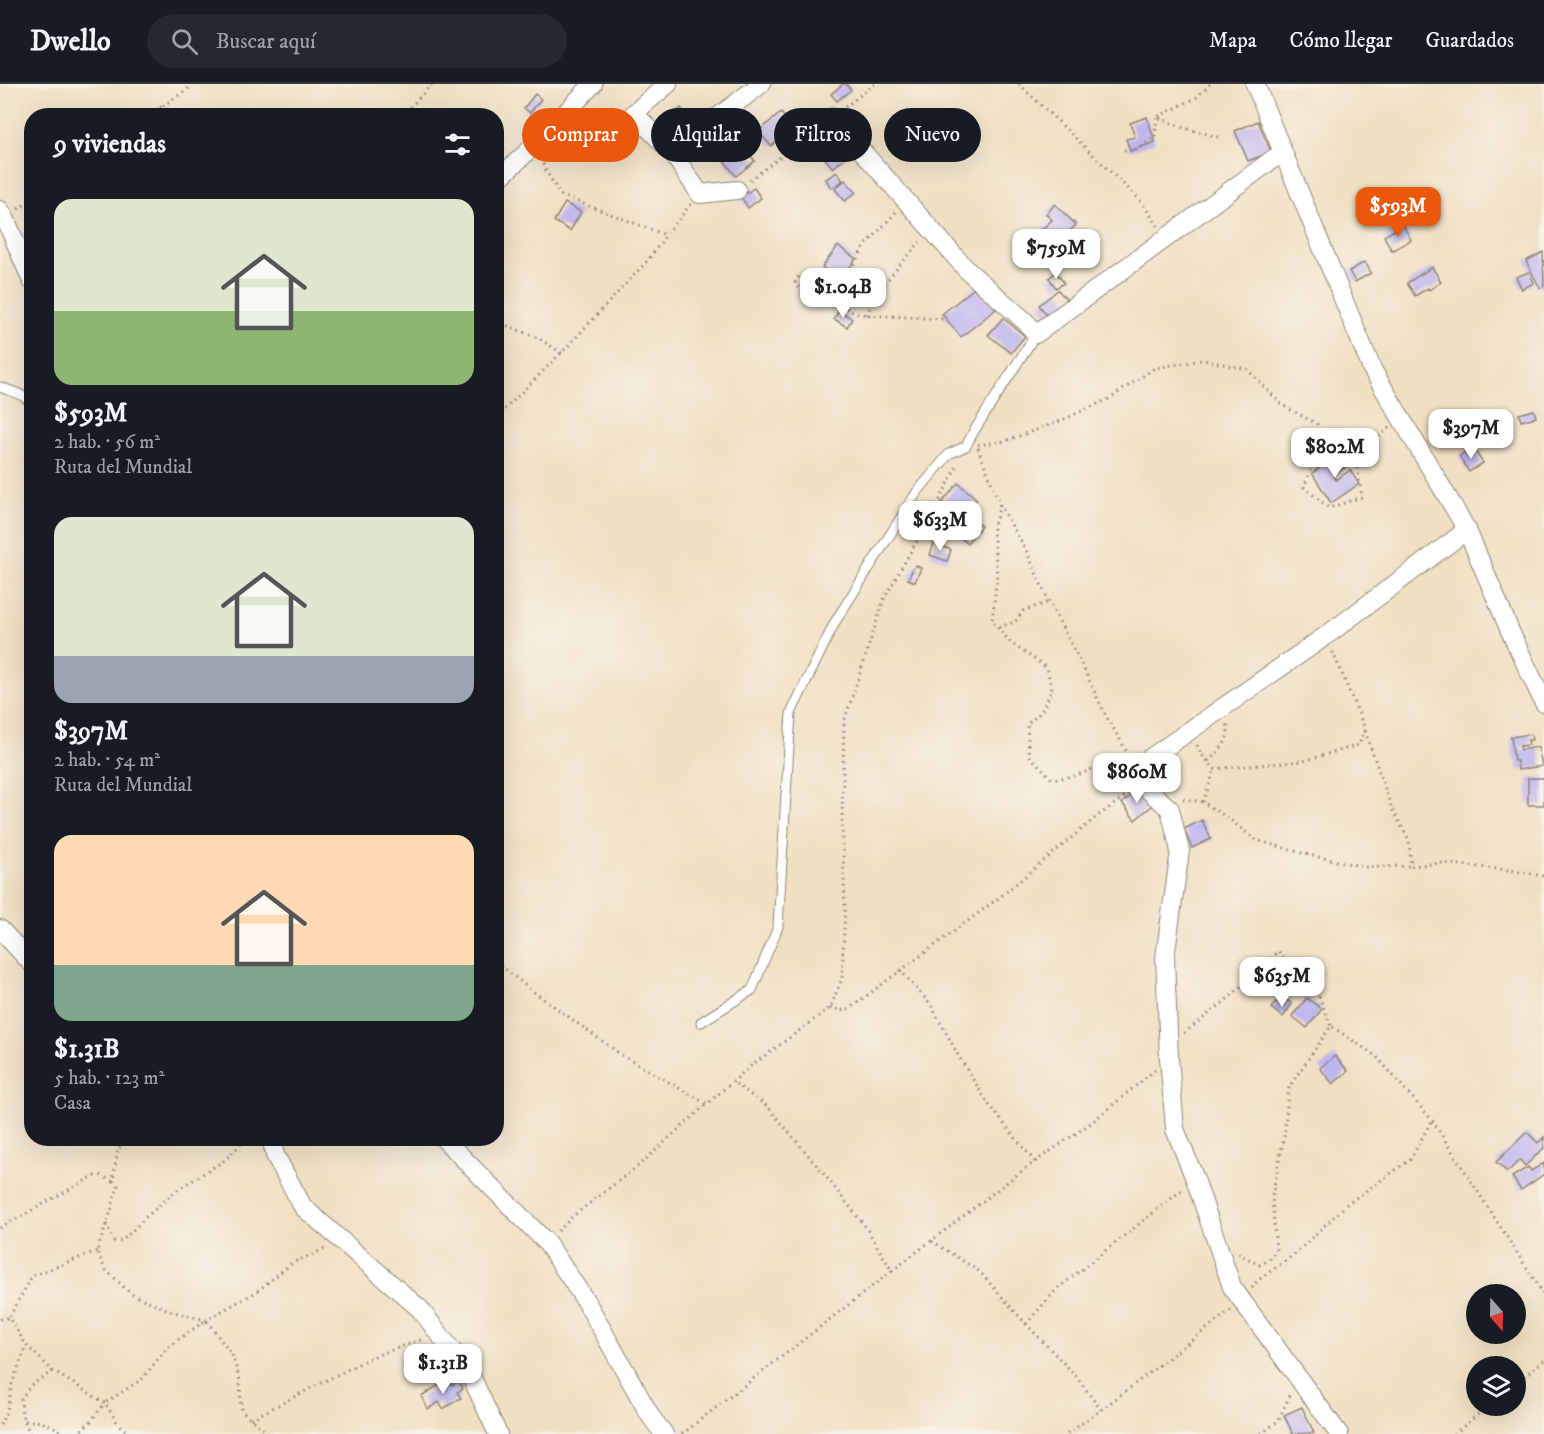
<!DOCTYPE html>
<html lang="es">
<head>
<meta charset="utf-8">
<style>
  :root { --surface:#171b24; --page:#242831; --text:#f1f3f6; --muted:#9ea1a6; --line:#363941; --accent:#ea580c }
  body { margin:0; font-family:"IM FELL DW Pica",serif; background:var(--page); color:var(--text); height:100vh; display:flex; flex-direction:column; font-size:22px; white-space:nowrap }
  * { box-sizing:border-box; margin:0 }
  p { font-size:20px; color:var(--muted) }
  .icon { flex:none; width:33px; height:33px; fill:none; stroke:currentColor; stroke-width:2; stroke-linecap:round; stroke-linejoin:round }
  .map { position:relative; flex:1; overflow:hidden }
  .sheet { position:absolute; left:24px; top:24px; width:480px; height:1038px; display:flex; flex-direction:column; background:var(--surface); border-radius:24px; box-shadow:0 6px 24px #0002 }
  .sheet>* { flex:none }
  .hud { position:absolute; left:522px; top:24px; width:570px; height:54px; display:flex; gap:12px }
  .needle { width:39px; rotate:160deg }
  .buttons { position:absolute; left:1466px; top:1200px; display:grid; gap:12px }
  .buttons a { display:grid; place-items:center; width:60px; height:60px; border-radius:50%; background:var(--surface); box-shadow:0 6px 24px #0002; font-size:30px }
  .price { position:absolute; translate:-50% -51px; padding:0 14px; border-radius:12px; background:#fff; color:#222; font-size:20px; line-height:39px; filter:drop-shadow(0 2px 3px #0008) }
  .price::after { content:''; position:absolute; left:50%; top:36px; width:18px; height:14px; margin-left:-9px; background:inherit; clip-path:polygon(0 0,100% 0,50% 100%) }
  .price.current { background:var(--accent); color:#fff }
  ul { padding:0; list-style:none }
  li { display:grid; align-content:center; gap:12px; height:318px; padding:0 30px }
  li span { display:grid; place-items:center; height:186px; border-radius:18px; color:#555 }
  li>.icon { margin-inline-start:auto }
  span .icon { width:108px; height:108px; fill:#fffc; stroke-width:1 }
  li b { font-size:26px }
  h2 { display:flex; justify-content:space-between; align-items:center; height:72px; padding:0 30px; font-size:26px }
  .pill { padding:0 21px; border-radius:27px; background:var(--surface); box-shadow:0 6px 24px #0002; font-size:21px; line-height:54px }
  .pill.current { background:var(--accent); color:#fff }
  header { display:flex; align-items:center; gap:36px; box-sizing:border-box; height:84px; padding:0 30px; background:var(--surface); border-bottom:2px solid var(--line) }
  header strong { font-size:28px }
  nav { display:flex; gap:33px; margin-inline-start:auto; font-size:21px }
  .search { width:420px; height:54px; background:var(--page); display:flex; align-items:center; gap:15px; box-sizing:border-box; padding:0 21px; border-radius:33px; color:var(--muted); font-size:22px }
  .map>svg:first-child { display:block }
  .building { fill:#beb4ef }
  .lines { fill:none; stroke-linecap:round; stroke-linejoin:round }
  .service-casing { stroke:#8e8576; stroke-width:11 }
  .minor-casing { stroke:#8e8576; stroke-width:20 }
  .path { stroke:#8e8576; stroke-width:3; stroke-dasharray:1.5 4.5; stroke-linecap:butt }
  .service { stroke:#fff; stroke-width:9 }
  .minor { stroke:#fff; stroke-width:18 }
</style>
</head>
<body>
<header>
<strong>Dwello</strong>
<div class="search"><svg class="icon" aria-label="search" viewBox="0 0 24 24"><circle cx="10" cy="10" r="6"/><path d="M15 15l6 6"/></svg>Buscar aquí</div>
<nav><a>Mapa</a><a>Cómo llegar</a><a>Guardados</a></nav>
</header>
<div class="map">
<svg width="1544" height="1350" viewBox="0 0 1544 1350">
  <rect width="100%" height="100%" fill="#f7f3e8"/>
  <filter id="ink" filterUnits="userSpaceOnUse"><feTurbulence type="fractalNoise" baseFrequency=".0167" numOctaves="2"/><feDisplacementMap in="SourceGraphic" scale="12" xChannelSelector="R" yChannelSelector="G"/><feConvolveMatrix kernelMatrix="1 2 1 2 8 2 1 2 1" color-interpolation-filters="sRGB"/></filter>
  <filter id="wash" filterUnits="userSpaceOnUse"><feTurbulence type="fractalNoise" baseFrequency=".008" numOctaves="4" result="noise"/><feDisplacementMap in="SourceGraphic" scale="24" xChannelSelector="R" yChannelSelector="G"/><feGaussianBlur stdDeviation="1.35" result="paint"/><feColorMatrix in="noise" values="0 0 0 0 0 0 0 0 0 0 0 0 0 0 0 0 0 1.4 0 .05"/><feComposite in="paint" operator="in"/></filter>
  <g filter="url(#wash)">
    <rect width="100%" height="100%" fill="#f1dfc1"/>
    <g id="blocks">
      <g class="building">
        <polygon points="843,0 846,0 851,6 837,17 831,10"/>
        <polygon points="535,10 541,15 530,29 524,24"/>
        <polygon points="681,24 694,41 674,56 661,39"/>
        <polygon points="781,29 793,44 771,62 758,47"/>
        <polygon points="1147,33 1155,58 1130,67 1126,55 1135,53 1130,39"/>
        <polygon points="1258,37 1271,68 1248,77 1235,47"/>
        <polygon points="842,54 853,67 833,84 822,71"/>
        <polygon points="741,60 755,77 736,92 723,75"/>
        <polygon points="837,88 843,97 831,104 826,95"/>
        <polygon points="845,96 856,108 845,117 835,105"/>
        <polygon points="754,104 761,114 748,124 741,113"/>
        <polygon points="565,119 581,128 570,147 554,137"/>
        <polygon points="1055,120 1076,141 1056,160 1041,146 1052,136 1046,130"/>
        <polygon points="1403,141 1411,156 1392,167 1384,152"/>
        <polygon points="838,162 856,175 840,196 822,183"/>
        <polygon points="1543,168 1544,202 1540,204 1526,177"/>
        <polygon points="1365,178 1371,189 1355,198 1349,187"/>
        <polygon points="1432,183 1441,198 1429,206 1428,204 1415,212 1407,199"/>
        <polygon points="1056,188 1064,199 1056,204 1049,194"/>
        <polygon points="1529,188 1534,199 1522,205 1516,193"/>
        <polygon points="977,202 996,225 961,253 942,230"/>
        <polygon points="1058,206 1069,218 1050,235 1039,221"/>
        <polygon points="839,226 852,235 847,243 834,235"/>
        <polygon points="1003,234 1025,252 1011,269 988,251"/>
        <polygon points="1534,326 1536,333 1521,337 1519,330"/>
        <polygon points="1473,364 1483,379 1469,388 1459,372"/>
        <polygon points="1341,370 1348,382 1333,392 1336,396 1350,386 1359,400 1331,419 1312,389"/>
        <polygon points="958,399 977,415 965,429 981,442 967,459 932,431"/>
        <polygon points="934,459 951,466 947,477 930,471"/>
        <polygon points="915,481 921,484 915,498 908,495"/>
        <polygon points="1531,650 1532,656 1528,656 1529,661 1520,662 1521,666 1538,663 1542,682 1518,686 1517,677 1514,677 1511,653"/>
        <rect x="1528" y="694" width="16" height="27"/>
        <polygon points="1139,705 1153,721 1135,736 1122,719"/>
        <polygon points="1202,736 1211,755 1192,764 1184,745"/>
        <polygon points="1307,914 1322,925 1307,944 1292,932"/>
        <polygon points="1287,916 1292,920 1283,933 1271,924 1276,918 1283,923"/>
        <polygon points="1335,972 1348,987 1333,1000 1320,984"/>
        <polygon points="1527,1048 1538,1059 1544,1053 1544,1064 1525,1082 1520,1076 1507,1088 1496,1078"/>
        <polygon points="1544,1079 1544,1090 1521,1106 1512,1093 1528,1083 1531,1087"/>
        <polygon points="449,1295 452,1301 459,1297 463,1305 457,1308 461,1314 443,1325 439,1318 428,1325 421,1312"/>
        <polygon points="1302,1323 1314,1349 1293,1350 1284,1331"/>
      </g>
    </g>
  </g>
  <g filter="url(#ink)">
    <use href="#blocks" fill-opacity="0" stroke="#8e8576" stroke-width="1.5"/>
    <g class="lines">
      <g class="service-casing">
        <g id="service">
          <polyline points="0,303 19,310 32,318"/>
          <polyline points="701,938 752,906 778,843 791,629 835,538 917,408 949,370 966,362 974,347 1036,250"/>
        </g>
      </g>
      <g class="minor-casing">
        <g id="minor">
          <polyline points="668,0 634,29 673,70 700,110 737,106"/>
          <polyline points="1255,0 1372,285 1467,446 1510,547 1544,619"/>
          <polyline points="832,33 967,186 1027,239 1036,250 1273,75 1283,69"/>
          <polyline points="673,70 701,44 718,33 761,0"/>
          <polyline points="496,97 538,58 593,0"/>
          <polyline points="0,126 5,134 32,197"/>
          <polyline points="0,845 32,880"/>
          <polyline points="271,1054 275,1071 303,1123 420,1225 470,1290 498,1350"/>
          <polyline points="443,1054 547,1159 587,1219 651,1333 664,1350"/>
          <polyline points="1339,1350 1232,1203 1195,1095 1175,1045 1169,974 1165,873 1180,767 1170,725 1147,705 1146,677 1327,551 1467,446"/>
        </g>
      </g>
      <g class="path">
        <polyline points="1019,0 1139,115 1158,142"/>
        <polyline points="1210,0 1196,14 1157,33 1181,43 1218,53"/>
        <polyline points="160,23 175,29 177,32"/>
        <polyline points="845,23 875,0"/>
        <polyline points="148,32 195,0"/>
        <polyline points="402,32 432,0"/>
        <polyline points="1124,66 1134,67 1155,53 1157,33"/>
        <polyline points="542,74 544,83 560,111 666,151"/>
        <polyline points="750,96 821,42"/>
        <polyline points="18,125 32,116"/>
        <path d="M896,128L864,163L849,188L840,197C826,197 813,188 800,191L795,199L800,206L835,217L855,229L867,231L944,235"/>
        <path d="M867,231C876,205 902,179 920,158"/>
        <polyline points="496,237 538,254 562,269"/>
        <polyline points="496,334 568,262 648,176 666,151 691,120"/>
        <polyline points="978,361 1005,357 1058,338 1109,315 1155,284 1203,276 1247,285 1282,321 1317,340 1319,364 1304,403 1329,424 1362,413 1356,376 1378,353 1390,343"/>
        <polyline points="978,364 1000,421 1027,468 1049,518 1080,577 1104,628 1131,675"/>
        <polyline points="1000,421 993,445 997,491 992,537 1011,559 1047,584 1052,606 1041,628 1027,640 1029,671 1052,695 1075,692 1102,681 1130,680"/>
        <polyline points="999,543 1015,538 1023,527 1049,518"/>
        <polyline points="1365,647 1392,725 1409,756 1411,782 1441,779 1509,786 1544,792"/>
        <polyline points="1197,661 1201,670 1215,685 1303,677 1359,661 1365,645 1332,566"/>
        <path d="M1208,677C1220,667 1231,656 1227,640"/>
        <polyline points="1183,715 1203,718 1229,735 1256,756 1309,771 1365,783 1411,782"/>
        <polyline points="1203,718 1215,685"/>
        <polyline points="496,878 531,906 623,972 707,1020 751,982 830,924 842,895 845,822 842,735 844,638 884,515 941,414 958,379"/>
        <polyline points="900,886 931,921 958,971 989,1021 1035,1078"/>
        <polyline points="830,924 846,927 1000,813 1099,731 1133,707"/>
        <polyline points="1184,949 1229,914 1278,867 1318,910 1331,942"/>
        <polyline points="113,1097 118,1102 111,1127 97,1167 105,1185 131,1210 171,1227 206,1236 256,1208 292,1179 327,1164"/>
        <polyline points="106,1140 114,1157 122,1157 146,1133 177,1106 225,1076 247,1054"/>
        <polyline points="0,1144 92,1093 100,1091 113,1097 118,1065 130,1054"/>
        <polyline points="558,1147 573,1132 638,1082 707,1020"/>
        <polyline points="932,1157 980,1188 1026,1240 1076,1292 1101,1326"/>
        <polyline points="1238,1169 1259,1181 1269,1176 1276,1166 1272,1113 1284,1052 1289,1003 1331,942 1376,972 1432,1036 1544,1211"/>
        <polyline points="892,1187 1023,1086 1091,1039 1155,986"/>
        <polyline points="1252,1204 1257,1197 1295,1170 1347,1120 1410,1076 1432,1036"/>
        <polyline points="0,1235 9,1234"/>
        <polyline points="1026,1240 1057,1205 1182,1106"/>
        <polyline points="1515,1300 1544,1276"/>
        <polyline points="251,1335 372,1273 423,1255"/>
        <path d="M25,1337C43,1336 51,1341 66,1350"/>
        <polyline points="0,1341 7,1326 12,1300 26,1263"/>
        <polyline points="30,1350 22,1331 21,1315 31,1301 53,1287"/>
        <polyline points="77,1350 91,1337 105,1319 53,1287 27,1262 9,1234 32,1192 97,1167"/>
        <polyline points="130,1350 119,1341 105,1319 142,1295 168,1263 206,1236 232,1271 240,1296 241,1326 268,1350"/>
        <polyline points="682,1350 892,1187 865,1142 823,1089 768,1023 733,998"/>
        <polyline points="1067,1350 1101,1326 1231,1226"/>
        <polyline points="1261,1350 1278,1337 1290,1311"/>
        <polyline points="1454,1350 1488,1322"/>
      </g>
      <use href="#service" class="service"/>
      <use href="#minor" class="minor"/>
    </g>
  </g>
</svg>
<div class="buttons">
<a><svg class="needle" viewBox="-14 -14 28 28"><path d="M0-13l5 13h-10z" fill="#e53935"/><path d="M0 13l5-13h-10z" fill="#9ea1a6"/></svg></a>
<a><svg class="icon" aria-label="layers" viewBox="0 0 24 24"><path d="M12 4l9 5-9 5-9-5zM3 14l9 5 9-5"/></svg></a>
</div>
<b class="price current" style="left:1398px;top:154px">$593M</b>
<b class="price" style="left:1056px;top:196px">$759M</b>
<b class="price" style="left:843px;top:235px">$1.04B</b>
<b class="price" style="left:1471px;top:376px">$397M</b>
<b class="price" style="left:1335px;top:395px">$802M</b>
<b class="price" style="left:940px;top:468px">$633M</b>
<b class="price" style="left:1137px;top:720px">$860M</b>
<b class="price" style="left:1282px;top:924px">$635M</b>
<b class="price" style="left:443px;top:1311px">$1.31B</b>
<div class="hud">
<a class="pill current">Comprar</a>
<a class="pill">Alquilar</a>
<a class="pill">Filtros</a>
<a class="pill">Nuevo</a>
</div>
<section class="sheet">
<h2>9 viviendas<svg class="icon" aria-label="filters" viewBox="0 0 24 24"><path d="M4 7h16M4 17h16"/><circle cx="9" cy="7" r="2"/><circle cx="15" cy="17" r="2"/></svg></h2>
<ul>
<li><span style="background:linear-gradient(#dfe7d0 60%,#8fb573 0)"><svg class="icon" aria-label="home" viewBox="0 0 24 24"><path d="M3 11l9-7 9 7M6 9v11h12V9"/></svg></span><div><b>$593M</b><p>2 hab. · 56 m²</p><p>Ruta del Mundial</p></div></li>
<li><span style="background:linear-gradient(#dfe7d0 75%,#9aa5b1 0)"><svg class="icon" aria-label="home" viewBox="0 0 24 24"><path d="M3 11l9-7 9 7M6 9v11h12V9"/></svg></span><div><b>$397M</b><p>2 hab. · 54 m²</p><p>Ruta del Mundial</p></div></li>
<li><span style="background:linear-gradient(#ffd9b3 70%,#7fa58c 0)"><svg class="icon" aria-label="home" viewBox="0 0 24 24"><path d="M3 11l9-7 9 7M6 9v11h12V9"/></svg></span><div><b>$1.31B</b><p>5 hab. · 123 m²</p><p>Casa</p></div></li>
</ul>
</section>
</div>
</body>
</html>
